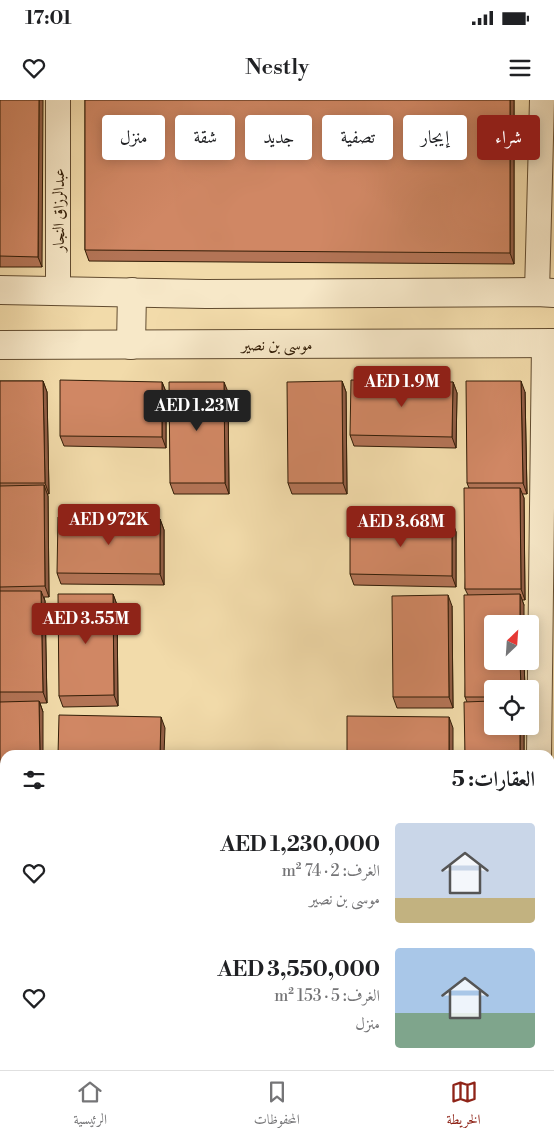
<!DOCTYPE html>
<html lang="ar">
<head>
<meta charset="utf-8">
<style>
  :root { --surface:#fff; --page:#f6f6f6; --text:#202124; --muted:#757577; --line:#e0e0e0; --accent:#8f2418 }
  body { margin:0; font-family:"Libre Bodoni",Amiri,serif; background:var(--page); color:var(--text); direction:rtl; height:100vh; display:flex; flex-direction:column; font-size:19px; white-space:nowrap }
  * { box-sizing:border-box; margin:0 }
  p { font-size:16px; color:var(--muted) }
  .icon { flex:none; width:28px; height:28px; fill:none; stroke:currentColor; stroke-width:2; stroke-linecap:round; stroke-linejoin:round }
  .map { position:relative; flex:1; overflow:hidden; direction:ltr }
  .side { position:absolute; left:0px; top:650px; width:555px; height:320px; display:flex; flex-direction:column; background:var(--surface); border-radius:15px 15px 0 0; box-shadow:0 2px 12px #0003; direction:rtl }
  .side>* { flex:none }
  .top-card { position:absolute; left:15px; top:15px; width:525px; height:45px; direction:rtl; display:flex; gap:10px }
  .needle { width:32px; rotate:25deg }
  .buttons { position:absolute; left:484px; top:515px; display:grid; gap:10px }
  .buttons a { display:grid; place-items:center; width:55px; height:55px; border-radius:5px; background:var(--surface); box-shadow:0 2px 12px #0003; font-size:25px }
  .price { position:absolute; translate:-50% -42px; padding:0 11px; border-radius:5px; background:var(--accent); color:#fff; font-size:16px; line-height:32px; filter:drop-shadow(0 1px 2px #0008) }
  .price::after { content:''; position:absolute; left:50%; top:30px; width:15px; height:11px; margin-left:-8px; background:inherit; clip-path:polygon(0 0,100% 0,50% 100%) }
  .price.current { background:#222; color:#fff }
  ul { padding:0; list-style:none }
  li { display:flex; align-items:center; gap:15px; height:125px; padding:0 20px }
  li span { display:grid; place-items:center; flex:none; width:140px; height:100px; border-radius:5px; color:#555 }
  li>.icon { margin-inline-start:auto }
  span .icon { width:60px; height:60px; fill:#fffc; stroke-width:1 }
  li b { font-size:21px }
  h2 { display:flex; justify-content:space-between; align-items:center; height:60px; padding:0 20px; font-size:21px }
  .chip { padding:0 18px; border-radius:5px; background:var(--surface); box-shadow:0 2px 12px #0003; font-size:18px; line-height:45px }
  .chip.current { background:var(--accent); color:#fff }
  .status { display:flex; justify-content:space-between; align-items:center; height:35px; padding:0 25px; background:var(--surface); direction:ltr }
  .status svg { height:14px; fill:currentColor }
  header { display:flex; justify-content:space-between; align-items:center; height:65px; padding:0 20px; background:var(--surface); font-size:22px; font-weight:600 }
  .tabs { display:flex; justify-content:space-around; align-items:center; height:70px; border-top:1px solid var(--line); background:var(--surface); font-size:14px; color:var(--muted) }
  .tabs a { display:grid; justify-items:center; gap:2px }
  .tabs .current { color:var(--accent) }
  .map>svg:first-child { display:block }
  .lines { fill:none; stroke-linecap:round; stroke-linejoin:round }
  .minor-casing { stroke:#624c30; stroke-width:26 }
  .tertiary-casing { stroke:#624c30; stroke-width:30 }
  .minor { stroke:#f7e8c8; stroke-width:24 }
  .tertiary { stroke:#f7e8c8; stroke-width:28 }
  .wall { fill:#b37456; stroke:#321d07 }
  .shaded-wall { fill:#925e46; stroke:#321d07 }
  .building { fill:#d08764; stroke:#321d07 }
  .labels { text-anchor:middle; stroke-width:4.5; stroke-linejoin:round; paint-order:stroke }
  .street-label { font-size:16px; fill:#321d07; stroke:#f7e8c8 }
</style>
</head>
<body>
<div class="status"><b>17:01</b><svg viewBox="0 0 49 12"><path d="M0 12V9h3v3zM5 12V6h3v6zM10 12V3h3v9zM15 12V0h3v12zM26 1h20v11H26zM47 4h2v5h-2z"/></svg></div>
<header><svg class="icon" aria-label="menu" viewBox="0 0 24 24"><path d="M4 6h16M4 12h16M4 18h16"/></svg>Nestly<svg class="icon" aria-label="heart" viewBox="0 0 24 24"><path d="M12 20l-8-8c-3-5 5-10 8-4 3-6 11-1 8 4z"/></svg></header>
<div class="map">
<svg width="554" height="970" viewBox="0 0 554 970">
  <rect width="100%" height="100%" fill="#f2dbaa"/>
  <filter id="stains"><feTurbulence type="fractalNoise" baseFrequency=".004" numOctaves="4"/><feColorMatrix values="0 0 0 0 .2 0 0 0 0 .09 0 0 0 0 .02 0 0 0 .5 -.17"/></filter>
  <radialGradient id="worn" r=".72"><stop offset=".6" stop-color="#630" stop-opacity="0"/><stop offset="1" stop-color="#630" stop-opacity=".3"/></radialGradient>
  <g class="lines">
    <g class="minor-casing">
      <g id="minor">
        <polyline points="58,190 58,0"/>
        <polyline points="537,192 542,0"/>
        <polyline points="539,655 544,243"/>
        <polyline points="0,869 5,869"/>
        <polyline points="550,873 554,873"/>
      </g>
    </g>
    <g class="tertiary-casing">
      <g id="tertiary">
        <polyline points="0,190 206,194 537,192 554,193"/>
        <polyline points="0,245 554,243"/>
        <polyline points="131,245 132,192"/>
      </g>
    </g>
    <use href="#minor" class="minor"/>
    <use href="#tertiary" class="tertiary"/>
  </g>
  <g class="wall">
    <polygon points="0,0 42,167 0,167"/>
    <polygon points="85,0 514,0 514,164 89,161 85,150"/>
    <polygon points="0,281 43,281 47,292 49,394 47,394 48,396 49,497 44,497 45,501 47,603 40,603 43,612 5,655 5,821 0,821"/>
    <polygon points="342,281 346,292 347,394 292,394 288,383"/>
    <polygon points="162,282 166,292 166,348 64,346 60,336"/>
    <polygon points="453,282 457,293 456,348 354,346 350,335"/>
    <polygon points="228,292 229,394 174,394 170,383"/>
    <polygon points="525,292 527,394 522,394 524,398 525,500 522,500 524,505 492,561 524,561 525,589 492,589 492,626 524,626 524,655 465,655 467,602 465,597 468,495 465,489 469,388 467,383"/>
    <polygon points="160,419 164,430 164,485 61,484 57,473"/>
    <polygon points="452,421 456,432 456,487 354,485 350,474"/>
    <polygon points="113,494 117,505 118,606 63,607 59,596"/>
    <polygon points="452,506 453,608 397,608 393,597"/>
    <polygon points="5,895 434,965 434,970 0,970"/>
    <polygon points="434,965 542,965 542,970 435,970"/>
  </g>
  <g class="shaded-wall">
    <polygon points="39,0 43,0 42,167 38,157"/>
    <polygon points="510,0 514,0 514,164 510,153"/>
    <polygon points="43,281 47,292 49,394 45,383"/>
    <polygon points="342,281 346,292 347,394 343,383"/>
    <polygon points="521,281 525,292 527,394 523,383"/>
    <polygon points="162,282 166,292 166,348 162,337"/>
    <polygon points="224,282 228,292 229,394 225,383"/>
    <polygon points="453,282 457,293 456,348 452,337"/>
    <polygon points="44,385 48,396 49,497 45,486"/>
    <polygon points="520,388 524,398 525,500 521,489"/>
    <polygon points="160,419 164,430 164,485 160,474"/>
    <polygon points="452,421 456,432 456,487 452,476"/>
    <polygon points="41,491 45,501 47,603 43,592"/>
    <polygon points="113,494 117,505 118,606 114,595"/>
    <polygon points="520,494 524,505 524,524 520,524"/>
    <polygon points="448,495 452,506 453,608 449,597"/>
    <polygon points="520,561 524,561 525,589 521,589"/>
    <polygon points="39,601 43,612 43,655 40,655"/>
    <polygon points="161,617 165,628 164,655 160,655"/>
    <polygon points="449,617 453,628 453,655 449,655"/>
    <rect x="520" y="626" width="4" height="29"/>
    <polygon points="324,965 328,965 326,966 328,970 324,970"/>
    <polygon points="430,965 434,965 434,970 431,970"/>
    <rect x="538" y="965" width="4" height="5"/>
  </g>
  <g class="building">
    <polygon points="0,0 39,0 38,157 0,156"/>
    <polygon points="85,0 510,0 510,153 85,150"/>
    <polygon points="60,280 162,282 162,337 60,336"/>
    <polygon points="351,280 453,282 452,337 350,335"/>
    <polygon points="0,281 43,281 45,383 0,383"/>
    <polygon points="342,281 343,383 288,383 287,282"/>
    <polygon points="466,281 521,281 523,383 467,383"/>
    <polygon points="169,282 224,282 225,383 170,383"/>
    <polygon points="44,385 45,486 0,487 0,386"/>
    <polygon points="464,388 520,388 521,489 465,489"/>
    <polygon points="58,417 160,419 160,474 57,473"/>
    <polygon points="350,419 452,421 452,476 350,474"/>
    <polygon points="0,491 41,491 43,592 0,592"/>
    <polygon points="58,494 113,494 114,595 59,596"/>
    <polygon points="520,494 520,524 492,524 492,561 520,561 521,589 492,589 492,597 465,597 464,495"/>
    <polygon points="448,495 449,597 393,597 392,496"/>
    <polygon points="39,601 40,655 5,655 5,703 0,703 0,602"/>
    <polygon points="492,601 492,626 520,626 520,655 465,655 464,602"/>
    <polygon points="59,615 161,617 160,655 58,655"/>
    <polygon points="347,616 449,617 449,655 347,655"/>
    <rect x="0" y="708" width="5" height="102"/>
    <polygon points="0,895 5,895 5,965 324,965 324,970 0,970"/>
    <polygon points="326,965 430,965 430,967 326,966"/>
    <polygon points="434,965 538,965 538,970 434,968"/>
    <polygon points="325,969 376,970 325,970"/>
  </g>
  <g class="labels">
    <g class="street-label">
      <text transform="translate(58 110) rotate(-90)" y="6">عبدالرزاق النجار</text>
      <text x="277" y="250">موسى بن نصير</text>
    </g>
  </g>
  <rect width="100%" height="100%" filter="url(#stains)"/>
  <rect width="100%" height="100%" fill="url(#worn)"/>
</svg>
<div class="buttons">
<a><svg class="needle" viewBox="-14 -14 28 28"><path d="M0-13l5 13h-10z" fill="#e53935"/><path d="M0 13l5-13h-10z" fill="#757577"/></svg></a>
<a><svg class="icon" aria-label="locate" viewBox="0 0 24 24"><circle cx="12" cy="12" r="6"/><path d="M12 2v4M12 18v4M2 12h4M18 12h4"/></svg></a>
</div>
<b class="price" style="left:402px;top:308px">AED 1.9M</b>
<b class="price current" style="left:197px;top:332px">AED 1.23M</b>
<b class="price" style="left:109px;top:446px">AED 972K</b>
<b class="price" style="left:401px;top:448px">AED 3.68M</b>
<b class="price" style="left:86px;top:545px">AED 3.55M</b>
<div class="top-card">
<a class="chip current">شراء</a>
<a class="chip">إيجار</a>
<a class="chip">تصفية</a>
<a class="chip">جديد</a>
<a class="chip">شقة</a>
<a class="chip">منزل</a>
</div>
<section class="side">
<h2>العقارات: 5<svg class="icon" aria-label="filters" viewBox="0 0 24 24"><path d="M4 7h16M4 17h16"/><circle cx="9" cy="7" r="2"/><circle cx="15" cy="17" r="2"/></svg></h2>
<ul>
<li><span style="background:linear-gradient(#c9d6e8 75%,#c2b280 0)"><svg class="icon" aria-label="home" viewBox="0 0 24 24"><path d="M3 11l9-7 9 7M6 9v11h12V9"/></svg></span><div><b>AED 1,230,000</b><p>الغرف: 2 · 74 m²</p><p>موسى بن نصير</p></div><svg class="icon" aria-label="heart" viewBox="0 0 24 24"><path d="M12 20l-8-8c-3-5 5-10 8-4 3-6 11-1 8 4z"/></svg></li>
<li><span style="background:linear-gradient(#a9c7e8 65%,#7fa58c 0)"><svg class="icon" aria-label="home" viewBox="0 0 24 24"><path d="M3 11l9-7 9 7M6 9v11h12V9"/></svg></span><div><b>AED 3,550,000</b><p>الغرف: 5 · 153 m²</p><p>منزل</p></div><svg class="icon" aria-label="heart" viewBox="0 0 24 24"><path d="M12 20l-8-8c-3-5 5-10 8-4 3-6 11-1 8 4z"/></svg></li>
</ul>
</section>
</div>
<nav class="tabs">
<a class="current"><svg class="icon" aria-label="map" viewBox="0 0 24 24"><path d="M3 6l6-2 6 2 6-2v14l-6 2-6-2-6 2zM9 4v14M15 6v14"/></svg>الخريطة</a>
<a><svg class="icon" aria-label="saved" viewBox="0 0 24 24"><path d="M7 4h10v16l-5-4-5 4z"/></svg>المحفوظات</a>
<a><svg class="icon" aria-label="home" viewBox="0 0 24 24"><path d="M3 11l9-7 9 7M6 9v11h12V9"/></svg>الرئيسية</a>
</nav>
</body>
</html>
